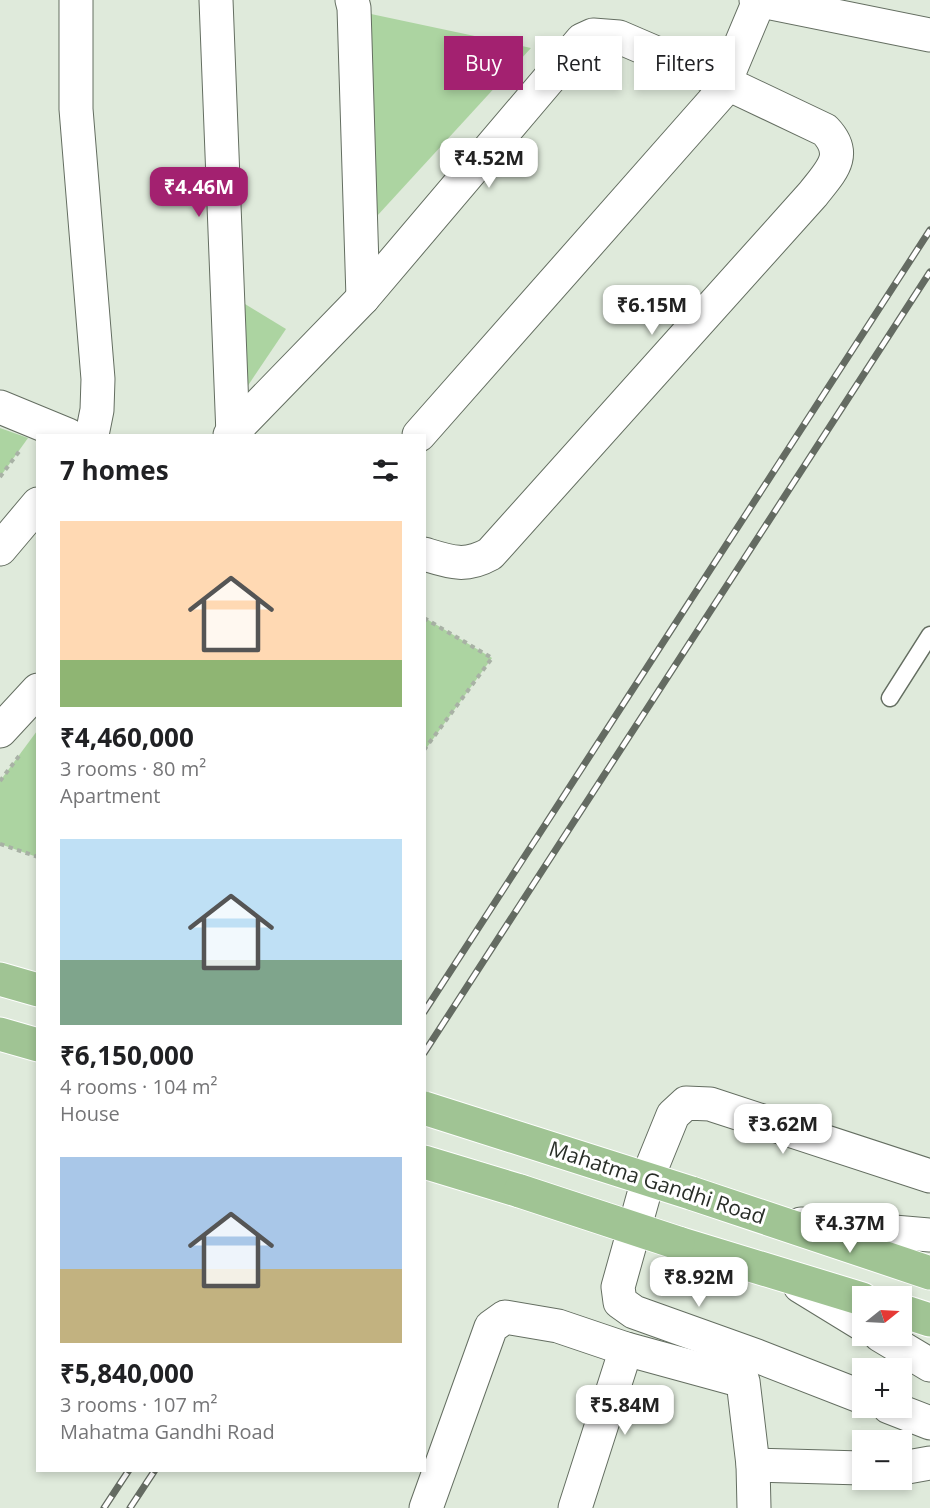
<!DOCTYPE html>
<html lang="en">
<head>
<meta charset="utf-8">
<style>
  :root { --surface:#fff; --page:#f6f6f6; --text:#202124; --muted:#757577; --accent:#a32170 }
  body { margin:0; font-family:"Open Sans",sans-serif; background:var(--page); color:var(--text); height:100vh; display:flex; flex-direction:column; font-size:22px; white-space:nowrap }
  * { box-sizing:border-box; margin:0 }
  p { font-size:20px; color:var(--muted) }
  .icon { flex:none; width:33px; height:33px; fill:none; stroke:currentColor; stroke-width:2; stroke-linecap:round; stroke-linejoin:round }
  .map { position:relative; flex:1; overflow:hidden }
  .sheet { position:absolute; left:36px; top:434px; width:390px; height:1038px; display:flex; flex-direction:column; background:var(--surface); border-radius:0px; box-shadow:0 3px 9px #0003 }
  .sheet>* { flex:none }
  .top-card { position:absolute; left:444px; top:36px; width:396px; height:54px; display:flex; gap:12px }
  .needle { width:39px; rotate:72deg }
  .fabs { position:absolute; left:852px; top:1286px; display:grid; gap:12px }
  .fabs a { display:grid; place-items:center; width:60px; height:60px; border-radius:0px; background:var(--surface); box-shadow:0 3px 9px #0003; font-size:30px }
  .price { position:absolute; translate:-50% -51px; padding:0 14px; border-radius:12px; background:#fff; color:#222; font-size:20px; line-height:39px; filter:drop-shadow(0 2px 3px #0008) }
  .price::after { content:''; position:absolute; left:50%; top:36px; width:18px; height:14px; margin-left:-9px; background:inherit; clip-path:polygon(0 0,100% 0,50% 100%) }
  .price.active { background:var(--accent); color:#fff }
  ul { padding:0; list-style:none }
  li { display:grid; align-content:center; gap:12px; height:318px; padding:0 24px }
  li span { display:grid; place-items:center; height:186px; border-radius:0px; color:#555 }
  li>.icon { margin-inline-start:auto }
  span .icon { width:108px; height:108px; fill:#fffc; stroke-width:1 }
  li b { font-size:26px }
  h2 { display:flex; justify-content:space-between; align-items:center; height:72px; padding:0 24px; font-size:26px }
  .pill { padding:0 21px; border-radius:0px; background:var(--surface); box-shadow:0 3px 9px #0003; font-size:21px; line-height:54px }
  .pill.active { background:var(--accent); color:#fff }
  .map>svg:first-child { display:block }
  .green { fill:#acd4a1 }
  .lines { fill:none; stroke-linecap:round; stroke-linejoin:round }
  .service-casing { stroke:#646e61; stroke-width:19 }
  .minor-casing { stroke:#646e61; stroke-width:35 }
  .secondary-casing { stroke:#646e61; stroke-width:35 }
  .primary-casing { stroke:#fff; stroke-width:35 }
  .path { stroke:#a8b1a5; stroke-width:4; stroke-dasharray:4.5 4.5; stroke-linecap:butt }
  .service { stroke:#fff; stroke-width:16 }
  .minor { stroke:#fff; stroke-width:33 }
  .secondary { stroke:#fff; stroke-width:33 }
  .primary { stroke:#a0c494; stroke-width:33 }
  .rail-casing { stroke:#646b62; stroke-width:7 }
  .rail { stroke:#fff; stroke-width:4.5; stroke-dasharray:14; stroke-linecap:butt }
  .primary-bridge-casing { stroke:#fff; stroke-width:35; stroke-linecap:butt }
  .primary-bridge { stroke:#a0c494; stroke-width:33 }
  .labels { text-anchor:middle; stroke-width:6; stroke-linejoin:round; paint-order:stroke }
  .street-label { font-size:21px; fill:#292e28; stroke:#fff }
</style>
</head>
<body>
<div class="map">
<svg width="930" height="1508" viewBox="0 0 930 1508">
  <rect width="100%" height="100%" fill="#dfeadb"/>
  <g class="green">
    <polygon points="371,14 531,48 377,216"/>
    <polygon points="240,301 286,329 247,387"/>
    <polygon points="0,428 28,438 0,477"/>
    <polygon points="425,618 492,658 425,750"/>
    <polygon points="37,731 37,857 0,844 0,781"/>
  </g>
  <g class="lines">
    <g class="service-casing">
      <polyline id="service" points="890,698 930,635"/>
    </g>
    <g class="minor-casing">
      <g id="minor">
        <polyline points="76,0 76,109 98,379 97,410 92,435"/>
        <polyline points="216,0 233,435"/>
        <polyline points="352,0 354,8 363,298"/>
        <polyline points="756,0 930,35"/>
        <polyline points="0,407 68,435"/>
        <path d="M230,435L363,298L582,40L593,35L619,37L726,83L825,130C849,155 831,171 813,194L490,554C465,568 450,562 424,554"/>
        <polyline points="419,435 720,94 759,1"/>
        <polyline points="0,549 38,504"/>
        <polyline points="0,731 38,690"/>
        <polyline points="862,1397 757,1356 634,1312 620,1302 618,1287 651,1169 673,1115 686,1103 710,1104 930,1176"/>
        <polyline points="889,1407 930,1423"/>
        <polyline points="753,1465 862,1468"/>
        <polyline points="902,1468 930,1463"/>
        <polyline points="426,1508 491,1327 505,1317 558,1326 626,1349 743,1381 753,1465 754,1508"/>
        <polyline points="575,1508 626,1349"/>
      </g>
    </g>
    <g class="secondary-casing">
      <g id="secondary">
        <polyline points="801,1224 930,1235"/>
        <polyline points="800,1286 862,1324"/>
        <polyline points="880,1335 930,1365"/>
      </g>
    </g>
    <g class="primary-casing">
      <g id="primary">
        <polyline points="0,979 38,990"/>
        <polyline points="0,1034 38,1045"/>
        <polyline points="424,1162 520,1191"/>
        <polyline points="691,1193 930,1273"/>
        <polyline points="678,1243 862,1299"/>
        <polyline points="902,1311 930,1320"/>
      </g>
    </g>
    <g class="path">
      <polyline points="0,477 21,449"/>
      <polyline points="424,618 492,658 424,750"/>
      <polyline points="0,781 19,756"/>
      <polyline points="0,844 38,857"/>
    </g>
    <use href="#service" class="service"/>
    <use href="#minor" class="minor"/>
    <use href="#secondary" class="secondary"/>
    <use href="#primary" class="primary"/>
    <g class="rail-casing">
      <g id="rail">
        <polyline points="424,1012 930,230"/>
        <polyline points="424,1053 930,272"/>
        <polyline points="104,1508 129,1470"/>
        <polyline points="130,1508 155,1470"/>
      </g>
    </g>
    <use href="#rail" class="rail"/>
    <g class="primary-bridge-casing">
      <g id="primary-bridge">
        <polyline points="424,1108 691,1193"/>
        <polyline points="520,1191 678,1243"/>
      </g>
    </g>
    <use href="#primary-bridge" class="primary-bridge"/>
  </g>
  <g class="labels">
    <g class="street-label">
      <text transform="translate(657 1183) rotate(18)" y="7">Mahatma Gandhi Road</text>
    </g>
  </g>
</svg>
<div class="fabs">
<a><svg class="needle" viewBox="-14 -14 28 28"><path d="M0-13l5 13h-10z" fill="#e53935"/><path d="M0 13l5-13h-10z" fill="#757577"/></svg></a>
<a>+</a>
<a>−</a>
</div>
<b class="price" style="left:489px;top:189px">₹4.52M</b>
<b class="price active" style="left:199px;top:218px">₹4.46M</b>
<b class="price" style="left:652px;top:336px">₹6.15M</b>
<b class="price" style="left:783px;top:1155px">₹3.62M</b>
<b class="price" style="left:850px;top:1254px">₹4.37M</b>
<b class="price" style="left:699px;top:1308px">₹8.92M</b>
<b class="price" style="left:625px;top:1436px">₹5.84M</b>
<div class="top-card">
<a class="pill active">Buy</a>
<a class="pill">Rent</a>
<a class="pill">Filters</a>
</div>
<section class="sheet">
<h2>7 homes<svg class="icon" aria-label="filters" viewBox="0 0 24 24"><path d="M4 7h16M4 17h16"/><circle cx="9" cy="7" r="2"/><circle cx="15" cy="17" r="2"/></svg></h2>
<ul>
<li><span style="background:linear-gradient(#ffd9b3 75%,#8fb573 0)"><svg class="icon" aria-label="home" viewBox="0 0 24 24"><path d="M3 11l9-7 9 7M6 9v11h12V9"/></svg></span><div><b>₹4,460,000</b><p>3 rooms · 80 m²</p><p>Apartment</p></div></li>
<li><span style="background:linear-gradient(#bfe0f5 65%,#7fa58c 0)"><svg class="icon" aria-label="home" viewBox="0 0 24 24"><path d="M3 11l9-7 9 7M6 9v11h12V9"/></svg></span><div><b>₹6,150,000</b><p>4 rooms · 104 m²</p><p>House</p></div></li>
<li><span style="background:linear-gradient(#a9c7e8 60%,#c2b280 0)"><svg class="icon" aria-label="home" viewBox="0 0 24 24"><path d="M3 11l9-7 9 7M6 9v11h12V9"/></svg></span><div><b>₹5,840,000</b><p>3 rooms · 107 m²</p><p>Mahatma Gandhi Road</p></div></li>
</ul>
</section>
</div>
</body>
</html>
